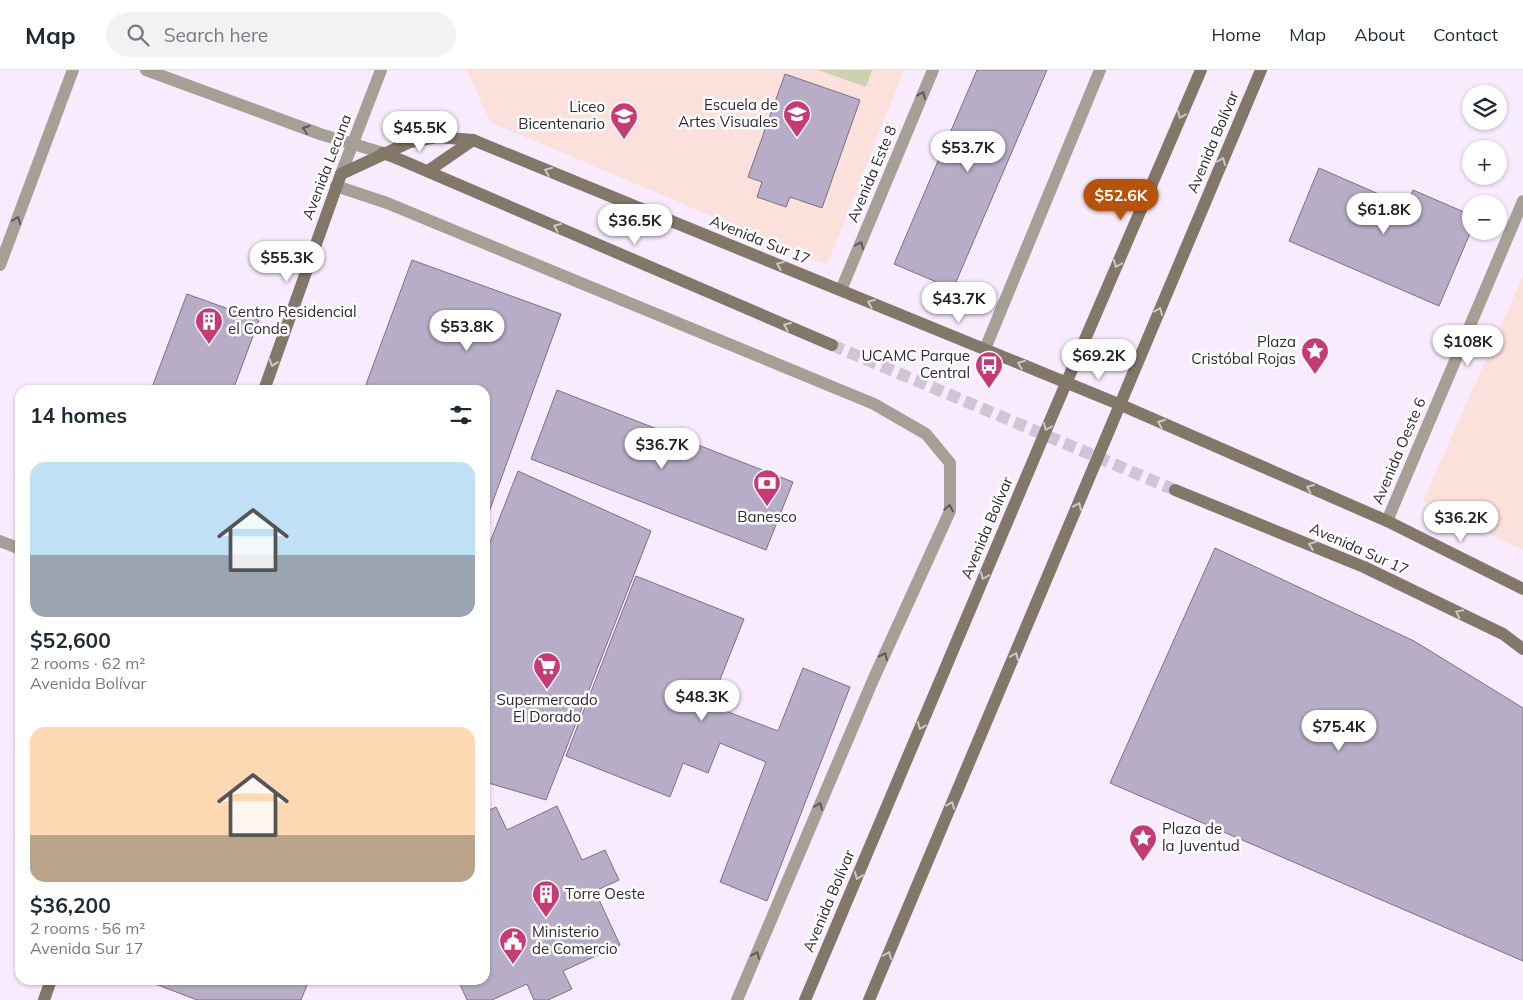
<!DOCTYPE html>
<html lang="en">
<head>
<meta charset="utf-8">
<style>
  :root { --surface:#fff; --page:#f2f2f3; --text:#1f2937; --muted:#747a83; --line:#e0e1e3; --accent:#b45309 }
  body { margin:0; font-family:Mulish,sans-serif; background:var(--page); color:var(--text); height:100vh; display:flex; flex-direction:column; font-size:19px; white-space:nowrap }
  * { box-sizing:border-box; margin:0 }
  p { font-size:16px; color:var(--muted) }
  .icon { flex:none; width:28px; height:28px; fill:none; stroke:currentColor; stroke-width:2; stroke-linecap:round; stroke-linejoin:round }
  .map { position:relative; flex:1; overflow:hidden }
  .side { position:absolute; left:15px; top:315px; width:475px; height:600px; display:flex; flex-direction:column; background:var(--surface); border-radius:15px; box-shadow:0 1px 4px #0004 }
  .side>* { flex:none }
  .fabs { position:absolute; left:1462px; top:15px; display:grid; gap:10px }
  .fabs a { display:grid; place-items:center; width:45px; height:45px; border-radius:50%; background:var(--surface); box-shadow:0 1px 4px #0004; font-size:25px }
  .price { position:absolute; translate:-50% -42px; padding:0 11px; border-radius:18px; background:#fff; color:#222; font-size:16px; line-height:32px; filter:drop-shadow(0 1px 2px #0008) }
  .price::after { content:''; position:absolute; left:50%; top:30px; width:15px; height:11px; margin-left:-8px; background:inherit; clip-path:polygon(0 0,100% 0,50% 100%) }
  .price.selected { background:var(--accent); color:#fff }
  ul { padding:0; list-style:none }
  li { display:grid; align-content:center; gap:10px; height:265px; padding:0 15px }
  li span { display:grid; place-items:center; height:155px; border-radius:15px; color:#555 }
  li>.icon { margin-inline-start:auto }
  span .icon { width:90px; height:90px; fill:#fffc; stroke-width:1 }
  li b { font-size:21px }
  h2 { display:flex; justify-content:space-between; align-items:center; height:60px; padding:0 15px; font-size:21px }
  header { display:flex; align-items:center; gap:30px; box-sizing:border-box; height:70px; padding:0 25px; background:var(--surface); border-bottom:1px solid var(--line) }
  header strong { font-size:24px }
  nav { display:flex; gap:28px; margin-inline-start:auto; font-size:18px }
  .search { width:350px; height:45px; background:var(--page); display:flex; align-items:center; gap:12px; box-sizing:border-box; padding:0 18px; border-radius:28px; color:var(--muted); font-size:19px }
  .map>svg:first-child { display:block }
  .education { fill:#fbe0dc }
  .green { fill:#cdd1af }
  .building { fill:#b7adc6; stroke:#7a7087 }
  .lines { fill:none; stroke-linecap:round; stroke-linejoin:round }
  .secondary-tunnel { stroke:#d1c4d5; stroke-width:12; stroke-dasharray:12 6; stroke-linecap:butt }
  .service { stroke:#a69f95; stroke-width:12 }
  .minor { stroke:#a69f95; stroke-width:12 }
  .secondary { stroke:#827769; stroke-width:12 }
  .oneway { stroke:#5f595a }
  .oneway2 { stroke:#ccc8c2 }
  .labels { text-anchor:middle; stroke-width:5; stroke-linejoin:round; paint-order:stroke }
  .poi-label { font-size:15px; fill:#302a32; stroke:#fefefe; text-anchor:end }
  .street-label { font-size:15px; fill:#302a32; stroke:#fefefe }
</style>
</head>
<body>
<header>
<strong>Map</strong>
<div class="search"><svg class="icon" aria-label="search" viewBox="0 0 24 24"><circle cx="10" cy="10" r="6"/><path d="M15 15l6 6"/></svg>Search here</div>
<nav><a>Home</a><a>Map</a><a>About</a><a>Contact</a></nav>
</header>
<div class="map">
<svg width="1523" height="930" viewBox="0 0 1523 930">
  <rect width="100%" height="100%" fill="#f9ebfe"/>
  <g class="education">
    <polygon points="467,0 904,0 827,195 490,52"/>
    <polygon points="1523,206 1523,480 1423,431"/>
  </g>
  <polygon class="green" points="818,0 872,0 866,17"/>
  <g class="building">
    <polygon points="977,0 1047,0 953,219 894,194"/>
    <polygon points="785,4 860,30 822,138 790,127 786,137 757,127 762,112 748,107"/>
    <polygon points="1319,98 1406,136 1413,120 1471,145 1471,161 1439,236 1289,171"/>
    <polygon points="412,190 561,244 485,453 485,320 364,320"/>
    <polygon points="187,224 259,250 233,320 151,320"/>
    <polygon points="557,320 793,412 766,480 531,389"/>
    <polygon points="518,401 651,461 546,730 485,712 485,485"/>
    <polygon points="1215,478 1414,571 1523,638 1523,891 1110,713"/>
    <polygon points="636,506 744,549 710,635 778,661 803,598 850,617 767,831 720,812 766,692 720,673 708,703 683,693 670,727 566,686"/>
    <polygon points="557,736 582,790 605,780 619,810 595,821 620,875 563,901 572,919 548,930 534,930 527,914 492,930 467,930 458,910 485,910 485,742 496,737 507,760"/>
    <polygon points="145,910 309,910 301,930 197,930"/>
  </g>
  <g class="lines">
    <polyline class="secondary-tunnel" points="832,275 1175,420"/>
    <g class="service">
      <polyline points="336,116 387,133 874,334 926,364 950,393 950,441 873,610 737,930"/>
      <polyline points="985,279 1100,0"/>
    </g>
    <g class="minor">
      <polyline points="146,0 320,64 383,83"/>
      <polyline points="341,104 381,0"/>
      <polyline points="0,195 73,0"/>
      <polyline points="841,220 933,0"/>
      <polyline points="1387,451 1523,131"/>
      <polyline points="0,471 20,479"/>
    </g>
    <g class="secondary">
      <polyline points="383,83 401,90 832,275"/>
      <polyline points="428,101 473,70"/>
      <polyline points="264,320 341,104 410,72 437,67 473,70 1121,335 1387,451 1523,519"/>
      <polyline points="1175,420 1364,497 1503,564 1523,579"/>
      <polyline points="44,930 51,910"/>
      <polyline points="805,930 1052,346 1201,0"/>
      <polyline points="869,930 1261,0"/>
    </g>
  </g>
  <defs><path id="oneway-chevron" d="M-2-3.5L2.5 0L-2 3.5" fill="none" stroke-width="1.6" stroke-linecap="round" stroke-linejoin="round" transform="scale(1.25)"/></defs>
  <g class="oneway">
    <use href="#oneway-chevron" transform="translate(922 25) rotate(-67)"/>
    <use href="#oneway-chevron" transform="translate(306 59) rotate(-160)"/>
    <use href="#oneway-chevron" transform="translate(17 150) rotate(-69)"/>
    <use href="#oneway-chevron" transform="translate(860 175) rotate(-67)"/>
    <use href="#oneway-chevron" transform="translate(949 438) rotate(-81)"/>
    <use href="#oneway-chevron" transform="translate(884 586) rotate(-66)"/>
    <use href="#oneway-chevron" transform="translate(819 736) rotate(-67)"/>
    <use href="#oneway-chevron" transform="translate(756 885) rotate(-67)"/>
  </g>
  <g class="oneway2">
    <use href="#oneway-chevron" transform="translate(1181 45) rotate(113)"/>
    <use href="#oneway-chevron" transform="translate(1222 91) rotate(-67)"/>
    <use href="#oneway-chevron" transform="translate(548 101) rotate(-158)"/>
    <use href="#oneway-chevron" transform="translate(557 157) rotate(-157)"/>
    <use href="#oneway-chevron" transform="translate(1117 194) rotate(113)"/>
    <use href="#oneway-chevron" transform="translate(780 195) rotate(-158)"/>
    <use href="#oneway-chevron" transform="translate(871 233) rotate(-158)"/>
    <use href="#oneway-chevron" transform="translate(1159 241) rotate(-67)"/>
    <use href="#oneway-chevron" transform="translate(787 256) rotate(-157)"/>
    <use href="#oneway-chevron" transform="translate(273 293) rotate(109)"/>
    <use href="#oneway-chevron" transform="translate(1021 294) rotate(-158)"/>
    <use href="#oneway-chevron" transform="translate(1161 353) rotate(-157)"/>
    <use href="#oneway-chevron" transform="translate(1047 357) rotate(113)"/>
    <use href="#oneway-chevron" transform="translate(1310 418) rotate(-156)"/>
    <use href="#oneway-chevron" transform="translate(1078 436) rotate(-67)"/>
    <use href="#oneway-chevron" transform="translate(1312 475) rotate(-158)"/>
    <use href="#oneway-chevron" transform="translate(984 506) rotate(113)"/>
    <use href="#oneway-chevron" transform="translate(1459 543) rotate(-154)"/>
    <use href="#oneway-chevron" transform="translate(1015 586) rotate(-67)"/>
    <use href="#oneway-chevron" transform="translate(921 656) rotate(113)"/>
    <use href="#oneway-chevron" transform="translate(951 735) rotate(-67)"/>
    <use href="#oneway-chevron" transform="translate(858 806) rotate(113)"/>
    <use href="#oneway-chevron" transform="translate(888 885) rotate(-67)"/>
  </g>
  <defs>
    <g id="university-pin" transform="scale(1.4375)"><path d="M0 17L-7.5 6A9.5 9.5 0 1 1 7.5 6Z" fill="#c43b76" stroke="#fefefe"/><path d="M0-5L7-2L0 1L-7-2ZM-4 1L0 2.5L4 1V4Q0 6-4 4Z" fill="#fff"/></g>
    <g id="school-pin" transform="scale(1.4375)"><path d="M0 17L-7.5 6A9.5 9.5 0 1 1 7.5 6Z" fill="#c43b76" stroke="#fefefe"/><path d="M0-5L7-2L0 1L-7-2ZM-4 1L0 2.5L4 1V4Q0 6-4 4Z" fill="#fff"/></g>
    <g id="building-pin" transform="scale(1.4375)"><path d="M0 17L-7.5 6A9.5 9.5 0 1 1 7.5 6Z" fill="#c43b76" stroke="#fefefe"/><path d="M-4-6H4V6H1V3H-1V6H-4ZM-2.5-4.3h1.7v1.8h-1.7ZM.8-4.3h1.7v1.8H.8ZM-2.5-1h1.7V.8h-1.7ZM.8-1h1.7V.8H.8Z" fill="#fff"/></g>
    <g id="sight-pin" transform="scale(1.4375)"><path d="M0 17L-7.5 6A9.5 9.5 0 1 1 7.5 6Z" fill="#c43b76" stroke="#fefefe"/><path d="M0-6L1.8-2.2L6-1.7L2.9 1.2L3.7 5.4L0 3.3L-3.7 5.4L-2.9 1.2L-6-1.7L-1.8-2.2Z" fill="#fff"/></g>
    <g id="bus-pin" transform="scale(1.4375)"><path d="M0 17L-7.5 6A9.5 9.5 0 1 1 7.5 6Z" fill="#c43b76" stroke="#fefefe"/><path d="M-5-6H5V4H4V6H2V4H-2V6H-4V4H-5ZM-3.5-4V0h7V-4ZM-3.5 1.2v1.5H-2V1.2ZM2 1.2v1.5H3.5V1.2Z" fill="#fff"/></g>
    <g id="bank-pin" transform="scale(1.4375)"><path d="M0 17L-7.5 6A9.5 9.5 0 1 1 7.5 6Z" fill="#c43b76" stroke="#fefefe"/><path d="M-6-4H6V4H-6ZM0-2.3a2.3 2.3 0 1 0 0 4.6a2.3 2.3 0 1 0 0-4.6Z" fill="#fff"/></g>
    <g id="supermarket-pin" transform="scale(1.4375)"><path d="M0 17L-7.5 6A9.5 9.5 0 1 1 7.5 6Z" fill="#c43b76" stroke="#fefefe"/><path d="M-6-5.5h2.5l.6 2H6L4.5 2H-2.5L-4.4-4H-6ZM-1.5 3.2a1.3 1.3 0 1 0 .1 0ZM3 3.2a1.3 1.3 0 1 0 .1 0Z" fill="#fff"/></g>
    <g id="civic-pin" transform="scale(1.4375)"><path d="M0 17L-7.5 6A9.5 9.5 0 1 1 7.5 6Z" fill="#c43b76" stroke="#fefefe"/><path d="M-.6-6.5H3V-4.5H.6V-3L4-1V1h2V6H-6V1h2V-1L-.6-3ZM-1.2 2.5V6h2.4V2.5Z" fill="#fff"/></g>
  </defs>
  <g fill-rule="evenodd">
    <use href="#university-pin" x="797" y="44"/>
    <use href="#school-pin" x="624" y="46"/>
    <use href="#building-pin" x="209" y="251"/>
    <use href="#sight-pin" x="1315" y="281"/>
    <use href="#bus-pin" x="989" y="295"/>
    <use href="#bank-pin" x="767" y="413"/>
    <use href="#supermarket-pin" x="547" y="596"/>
    <use href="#sight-pin" x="1143" y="768"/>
    <use href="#building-pin" x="546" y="824"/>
    <use href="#civic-pin" x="513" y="871"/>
  </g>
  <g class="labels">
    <g class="poi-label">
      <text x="778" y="40">Escuela de<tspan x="778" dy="17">Artes Visuales</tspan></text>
      <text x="605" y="42">Liceo<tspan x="605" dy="17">Bicentenario</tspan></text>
      <text x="228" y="247" text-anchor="start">Centro Residencial<tspan x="228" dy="17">el Conde</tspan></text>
      <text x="1296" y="277">Plaza<tspan x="1296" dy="17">Cristóbal Rojas</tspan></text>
      <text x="970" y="291">UCAMC Parque<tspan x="970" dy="17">Central</tspan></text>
      <text x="767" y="452" text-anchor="middle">Banesco</text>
      <text x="547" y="635" text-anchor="middle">Supermercado<tspan x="547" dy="17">El Dorado</tspan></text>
      <text x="1162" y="764" text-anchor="start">Plaza de<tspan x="1162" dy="17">la Juventud</tspan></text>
      <text x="565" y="829" text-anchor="start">Torre Oeste</text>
      <text x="532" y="867" text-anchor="start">Ministerio<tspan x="532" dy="17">de Comercio</tspan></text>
    </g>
    <g class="street-label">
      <text transform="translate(1213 72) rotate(-67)" y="5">Avenida Bolívar</text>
      <text transform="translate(327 97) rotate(-69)" y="5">Avenida Lecuna</text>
      <text transform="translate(872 104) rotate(-67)" y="5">Avenida Este 8</text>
      <text transform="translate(760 170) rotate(22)" y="5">Avenida Sur 17</text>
      <text transform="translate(1399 381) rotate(-67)" y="5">Avenida Oeste 6</text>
      <text transform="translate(987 458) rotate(-67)" y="5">Avenida Bolívar</text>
      <text transform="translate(1359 479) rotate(24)" y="5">Avenida Sur 17</text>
      <text transform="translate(829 831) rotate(-67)" y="5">Avenida Bolívar</text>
    </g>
  </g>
</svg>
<div class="fabs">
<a><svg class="icon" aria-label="layers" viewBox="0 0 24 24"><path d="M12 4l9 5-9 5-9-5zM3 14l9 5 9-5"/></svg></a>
<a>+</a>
<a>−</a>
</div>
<b class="price" style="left:420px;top:83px">$45.5K</b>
<b class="price" style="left:968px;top:103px">$53.7K</b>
<b class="price selected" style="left:1121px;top:151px">$52.6K</b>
<b class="price" style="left:1384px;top:165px">$61.8K</b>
<b class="price" style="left:635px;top:176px">$36.5K</b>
<b class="price" style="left:287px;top:213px">$55.3K</b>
<b class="price" style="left:959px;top:254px">$43.7K</b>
<b class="price" style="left:467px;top:282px">$53.8K</b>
<b class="price" style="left:1468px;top:297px">$108K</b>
<b class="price" style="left:1099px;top:311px">$69.2K</b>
<b class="price" style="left:662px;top:400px">$36.7K</b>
<b class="price" style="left:1461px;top:473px">$36.2K</b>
<b class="price" style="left:702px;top:652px">$48.3K</b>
<b class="price" style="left:1339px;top:682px">$75.4K</b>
<section class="side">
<h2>14 homes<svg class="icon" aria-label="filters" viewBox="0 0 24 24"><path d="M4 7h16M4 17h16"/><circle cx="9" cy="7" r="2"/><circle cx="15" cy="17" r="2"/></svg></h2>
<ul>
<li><span style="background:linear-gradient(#bfe0f5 60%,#9aa5b1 0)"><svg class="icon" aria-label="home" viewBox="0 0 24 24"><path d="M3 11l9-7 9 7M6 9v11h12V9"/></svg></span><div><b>$52,600</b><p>2 rooms · 62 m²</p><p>Avenida Bolívar</p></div></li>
<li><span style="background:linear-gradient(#ffd9b3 70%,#b9a48a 0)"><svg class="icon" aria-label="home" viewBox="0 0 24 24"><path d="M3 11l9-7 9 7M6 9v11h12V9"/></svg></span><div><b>$36,200</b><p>2 rooms · 56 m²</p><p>Avenida Sur 17</p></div></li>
</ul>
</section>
</div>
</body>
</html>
